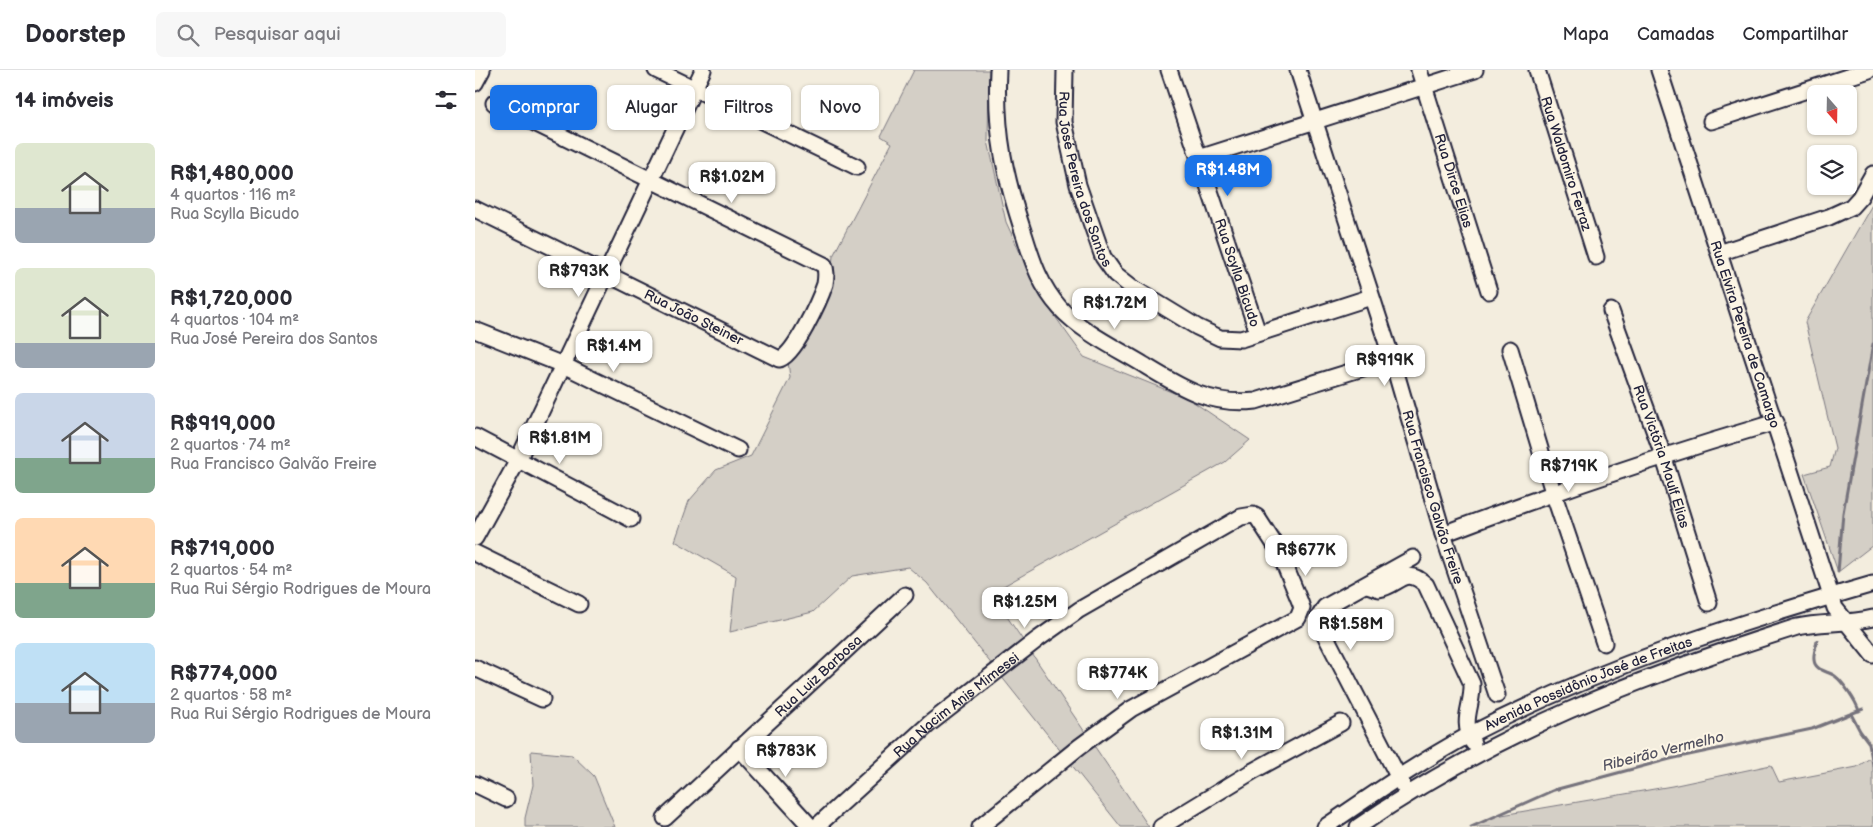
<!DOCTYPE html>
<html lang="pt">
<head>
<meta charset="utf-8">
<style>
  :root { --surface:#fff; --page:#f7f7f7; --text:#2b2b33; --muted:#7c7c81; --line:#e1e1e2; --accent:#1a73e8 }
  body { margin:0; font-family:"Balsamiq Sans",sans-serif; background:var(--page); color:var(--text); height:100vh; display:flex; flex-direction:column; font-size:19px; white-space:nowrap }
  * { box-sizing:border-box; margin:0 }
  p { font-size:16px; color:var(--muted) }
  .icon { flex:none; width:28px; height:28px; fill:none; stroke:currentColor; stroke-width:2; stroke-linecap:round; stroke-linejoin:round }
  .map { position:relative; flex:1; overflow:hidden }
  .side { display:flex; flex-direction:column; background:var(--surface); width:475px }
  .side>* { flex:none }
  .top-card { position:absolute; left:15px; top:15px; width:475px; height:45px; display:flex; gap:10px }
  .needle { width:32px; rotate:160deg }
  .tools { position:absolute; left:1332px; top:15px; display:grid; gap:10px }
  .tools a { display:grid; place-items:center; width:50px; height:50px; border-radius:8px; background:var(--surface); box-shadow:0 1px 4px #0004; font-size:25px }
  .price { position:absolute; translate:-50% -42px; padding:0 11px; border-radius:10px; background:#fff; color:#222; font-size:16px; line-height:32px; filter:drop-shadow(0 1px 2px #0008) }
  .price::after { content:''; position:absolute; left:50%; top:30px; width:15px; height:11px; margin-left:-8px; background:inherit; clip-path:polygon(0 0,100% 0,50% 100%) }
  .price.active { background:var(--accent); color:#fff }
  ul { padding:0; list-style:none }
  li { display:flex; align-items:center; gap:15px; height:125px; padding:0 15px }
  li span { display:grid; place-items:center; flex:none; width:140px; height:100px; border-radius:8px; color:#555 }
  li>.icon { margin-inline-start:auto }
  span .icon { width:60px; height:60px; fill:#fffc; stroke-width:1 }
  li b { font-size:21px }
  h2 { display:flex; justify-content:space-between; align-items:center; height:60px; padding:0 15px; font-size:21px }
  .tag { padding:0 18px; border-radius:8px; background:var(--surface); box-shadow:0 1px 4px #0004; font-size:18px; line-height:45px }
  .tag.active { background:var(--accent); color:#fff }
  header { display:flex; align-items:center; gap:30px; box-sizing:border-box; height:70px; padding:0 25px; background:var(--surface); border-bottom:1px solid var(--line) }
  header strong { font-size:24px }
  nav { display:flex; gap:28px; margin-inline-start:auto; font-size:18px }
  .search { width:350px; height:45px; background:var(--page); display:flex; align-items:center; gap:12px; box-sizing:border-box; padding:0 18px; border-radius:8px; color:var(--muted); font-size:19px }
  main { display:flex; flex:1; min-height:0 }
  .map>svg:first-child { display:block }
  .green { fill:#d4cfc6; stroke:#7b7880 }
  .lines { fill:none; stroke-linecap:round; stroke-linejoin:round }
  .stream { stroke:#75727b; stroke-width:3 }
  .minor-casing { stroke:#22223b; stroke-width:19 }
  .minor { stroke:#fcf5e5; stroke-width:15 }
  .labels { text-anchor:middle; stroke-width:4; stroke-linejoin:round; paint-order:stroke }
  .street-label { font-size:14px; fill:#22223b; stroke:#fcf5e5 }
  .water-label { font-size:15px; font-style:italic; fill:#525160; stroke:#fcf5e5 }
</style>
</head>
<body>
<header>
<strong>Doorstep</strong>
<div class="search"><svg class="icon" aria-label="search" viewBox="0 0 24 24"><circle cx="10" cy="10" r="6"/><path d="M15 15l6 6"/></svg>Pesquisar aqui</div>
<nav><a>Mapa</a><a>Camadas</a><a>Compartilhar</a></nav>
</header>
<main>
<section class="side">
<h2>14 imóveis<svg class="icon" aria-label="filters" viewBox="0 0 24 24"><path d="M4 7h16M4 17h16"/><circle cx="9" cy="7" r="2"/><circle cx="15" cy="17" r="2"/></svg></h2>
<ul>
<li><span style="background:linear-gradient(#dfe7d0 65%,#9aa5b1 0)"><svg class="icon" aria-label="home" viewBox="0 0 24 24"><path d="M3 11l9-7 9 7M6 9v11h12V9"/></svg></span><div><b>R$1,480,000</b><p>4 quartos · 116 m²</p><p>Rua Scylla Bicudo</p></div></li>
<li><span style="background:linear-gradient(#dfe7d0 75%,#9aa5b1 0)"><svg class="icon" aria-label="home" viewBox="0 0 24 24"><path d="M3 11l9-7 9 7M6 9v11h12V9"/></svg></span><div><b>R$1,720,000</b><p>4 quartos · 104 m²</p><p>Rua José Pereira dos Santos</p></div></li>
<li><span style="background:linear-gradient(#c9d6e8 65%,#7fa58c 0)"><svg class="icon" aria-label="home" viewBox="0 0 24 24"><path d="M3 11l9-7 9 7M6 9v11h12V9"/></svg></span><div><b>R$919,000</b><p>2 quartos · 74 m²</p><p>Rua Francisco Galvão Freire</p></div></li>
<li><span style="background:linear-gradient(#ffd9b3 65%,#7fa58c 0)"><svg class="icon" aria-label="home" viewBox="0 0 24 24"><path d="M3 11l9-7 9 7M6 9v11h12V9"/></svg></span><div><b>R$719,000</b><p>2 quartos · 54 m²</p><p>Rua Rui Sérgio Rodrigues de Moura</p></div></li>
<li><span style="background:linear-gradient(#bfe0f5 60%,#9aa5b1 0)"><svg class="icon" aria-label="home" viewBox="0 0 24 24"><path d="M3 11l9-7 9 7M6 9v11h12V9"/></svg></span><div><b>R$774,000</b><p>2 quartos · 58 m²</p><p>Rua Rui Sérgio Rodrigues de Moura</p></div></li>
</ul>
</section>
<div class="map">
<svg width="1398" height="757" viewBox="0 0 1398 757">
  <rect width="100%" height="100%" fill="#f3edde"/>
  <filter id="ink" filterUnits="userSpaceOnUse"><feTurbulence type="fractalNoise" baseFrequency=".02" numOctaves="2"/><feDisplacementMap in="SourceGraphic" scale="10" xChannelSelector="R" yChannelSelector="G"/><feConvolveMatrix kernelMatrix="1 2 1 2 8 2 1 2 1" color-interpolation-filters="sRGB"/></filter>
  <g filter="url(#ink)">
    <g class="green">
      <polygon points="439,0 514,0 513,71 531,152 564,224 609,287 714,329 775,370 750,392 516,523 674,757 646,757 452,513 433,497 377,506 338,542 255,562 261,506 200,471 214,431 241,400 276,386 315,308 313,291 356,206 358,186 417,73 406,66"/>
      <polygon points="1398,133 1398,475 1363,502 1329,404 1355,397 1360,378 1330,252"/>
      <polygon points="56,681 97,685 119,706 140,757 50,757 50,748 58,715"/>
      <polygon points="1398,686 1398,757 996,757 1021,746 1197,716 1296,695 1304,712 1382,697"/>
    </g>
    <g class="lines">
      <g class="stream">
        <polyline points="1363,502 1368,443 1398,274"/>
        <path d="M1342,571C1341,577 1338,584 1339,590C1340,601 1353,601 1360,606C1368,612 1381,631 1384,641"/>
        <polyline points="1376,644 1385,661 1394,673 1398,695"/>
        <polyline points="996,757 1079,720 1195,689 1337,659 1388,639"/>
      </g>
      <g class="minor-casing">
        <g id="minor">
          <polyline points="181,0 382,97"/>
          <path d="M523,0C520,63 530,108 550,167C558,193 566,217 585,238C607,262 641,278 669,295C707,318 735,336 781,331L917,289"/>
          <path id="s1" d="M590,0L589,52L603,115L628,187L640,204L658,218L722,257L745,268L766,269L896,227"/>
          <path id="s2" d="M694,0L783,263"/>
          <path id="s3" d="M823,0L917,289L968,464L1022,625"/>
          <path id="s4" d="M944,0L1014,221"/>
          <path id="s5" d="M1062,0L1121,187"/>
          <path id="s6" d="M1184,0L1360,538L1398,585"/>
          <polyline points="0,13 7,0"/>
          <polyline points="1236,51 1394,0"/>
          <polyline points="724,88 1000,0"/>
          <path id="s7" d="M0,139L304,289C319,287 345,229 350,214C351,207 352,201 349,195L19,33"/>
          <polyline points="1244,183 1354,147 1376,137 1385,127 1398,104"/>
          <path id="s8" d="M1136,241L1188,385L1234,533"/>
          <polyline points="0,260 88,295 263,380"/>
          <polyline points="1035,279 1078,422 1129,573"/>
          <polyline points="0,367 156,449"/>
          <path d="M968,464C1078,422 1188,385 1301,352"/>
          <polyline points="0,468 43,390 228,0"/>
          <polyline points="0,483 104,534"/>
          <path d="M892,515L904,519C925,515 930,495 951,515L997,614C998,637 985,649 998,673"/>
          <polyline points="0,598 67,629"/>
          <polyline points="264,678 336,757"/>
          <polyline points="0,714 31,729"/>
          <polyline points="928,716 846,557 844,547 850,537 938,488"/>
          <path id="s9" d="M190,748L430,525"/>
          <path id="s10" d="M341,757L454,654L563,569L604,540L766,447L778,445L782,447L804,481L825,532L827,538L823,548L656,639L604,677L505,757"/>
          <polyline points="686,757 778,701 866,653"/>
          <path id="s11" d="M850,757C897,725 944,692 994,665C1122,598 1259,554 1398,514"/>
          <path d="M883,757C1020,662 1164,607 1322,557C1347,552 1373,554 1398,548"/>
        </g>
      </g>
      <use href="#minor" class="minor"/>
    </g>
  </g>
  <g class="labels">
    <g class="street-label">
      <text dy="5" stroke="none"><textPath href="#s5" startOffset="98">Rua Waldomiro Ferraz</textPath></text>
      <text dy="5" stroke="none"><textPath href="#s1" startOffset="112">Rua José Pereira dos Santos</textPath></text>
      <text dy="5" stroke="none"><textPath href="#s4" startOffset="116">Rua Dirce Elias</textPath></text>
      <text dy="5" stroke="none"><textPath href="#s2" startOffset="214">Rua Scylla Bicudo</textPath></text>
      <text dy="5" stroke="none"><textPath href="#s7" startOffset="244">Rua João Steiner</textPath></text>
      <text dy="5" stroke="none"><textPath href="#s6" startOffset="278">Rua Elvira Pereira de Camargo</textPath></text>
      <text dy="5" stroke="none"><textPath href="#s8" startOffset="154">Rua Victória Maulf Elias</textPath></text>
      <text dy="5" stroke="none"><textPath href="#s3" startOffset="448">Rua Francisco Galvão Freire</textPath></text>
      <text dy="5" stroke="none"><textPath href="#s9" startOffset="209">Rua Luiz Barbosa</textPath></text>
      <text dy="5" stroke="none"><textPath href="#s11" startOffset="301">Avenida Possidônio José de Freitas</textPath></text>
      <text dy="5" stroke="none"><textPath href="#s10" startOffset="186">Rua Nacim Anis Mimessi</textPath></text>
    </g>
    <g class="water-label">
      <text transform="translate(1188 681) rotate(-14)" y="5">Ribeirão Vermelho</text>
    </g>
  </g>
</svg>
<div class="tools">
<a><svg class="needle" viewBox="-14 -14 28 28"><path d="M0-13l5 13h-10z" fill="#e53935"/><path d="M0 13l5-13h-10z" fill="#7c7c81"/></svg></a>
<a><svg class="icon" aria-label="layers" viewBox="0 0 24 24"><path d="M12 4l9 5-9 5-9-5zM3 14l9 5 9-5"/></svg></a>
</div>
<b class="price active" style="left:753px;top:127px">R$1.48M</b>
<b class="price" style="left:257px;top:134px">R$1.02M</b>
<b class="price" style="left:104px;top:228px">R$793K</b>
<b class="price" style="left:640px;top:260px">R$1.72M</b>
<b class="price" style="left:139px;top:303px">R$1.4M</b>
<b class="price" style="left:910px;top:317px">R$919K</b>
<b class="price" style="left:85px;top:395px">R$1.81M</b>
<b class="price" style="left:1094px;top:423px">R$719K</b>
<b class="price" style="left:831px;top:507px">R$677K</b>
<b class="price" style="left:550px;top:559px">R$1.25M</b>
<b class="price" style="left:876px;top:581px">R$1.58M</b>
<b class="price" style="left:643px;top:630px">R$774K</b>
<b class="price" style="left:767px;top:690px">R$1.31M</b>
<b class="price" style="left:311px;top:708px">R$783K</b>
<div class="top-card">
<a class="tag active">Comprar</a>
<a class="tag">Alugar</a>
<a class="tag">Filtros</a>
<a class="tag">Novo</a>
</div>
</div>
</main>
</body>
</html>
